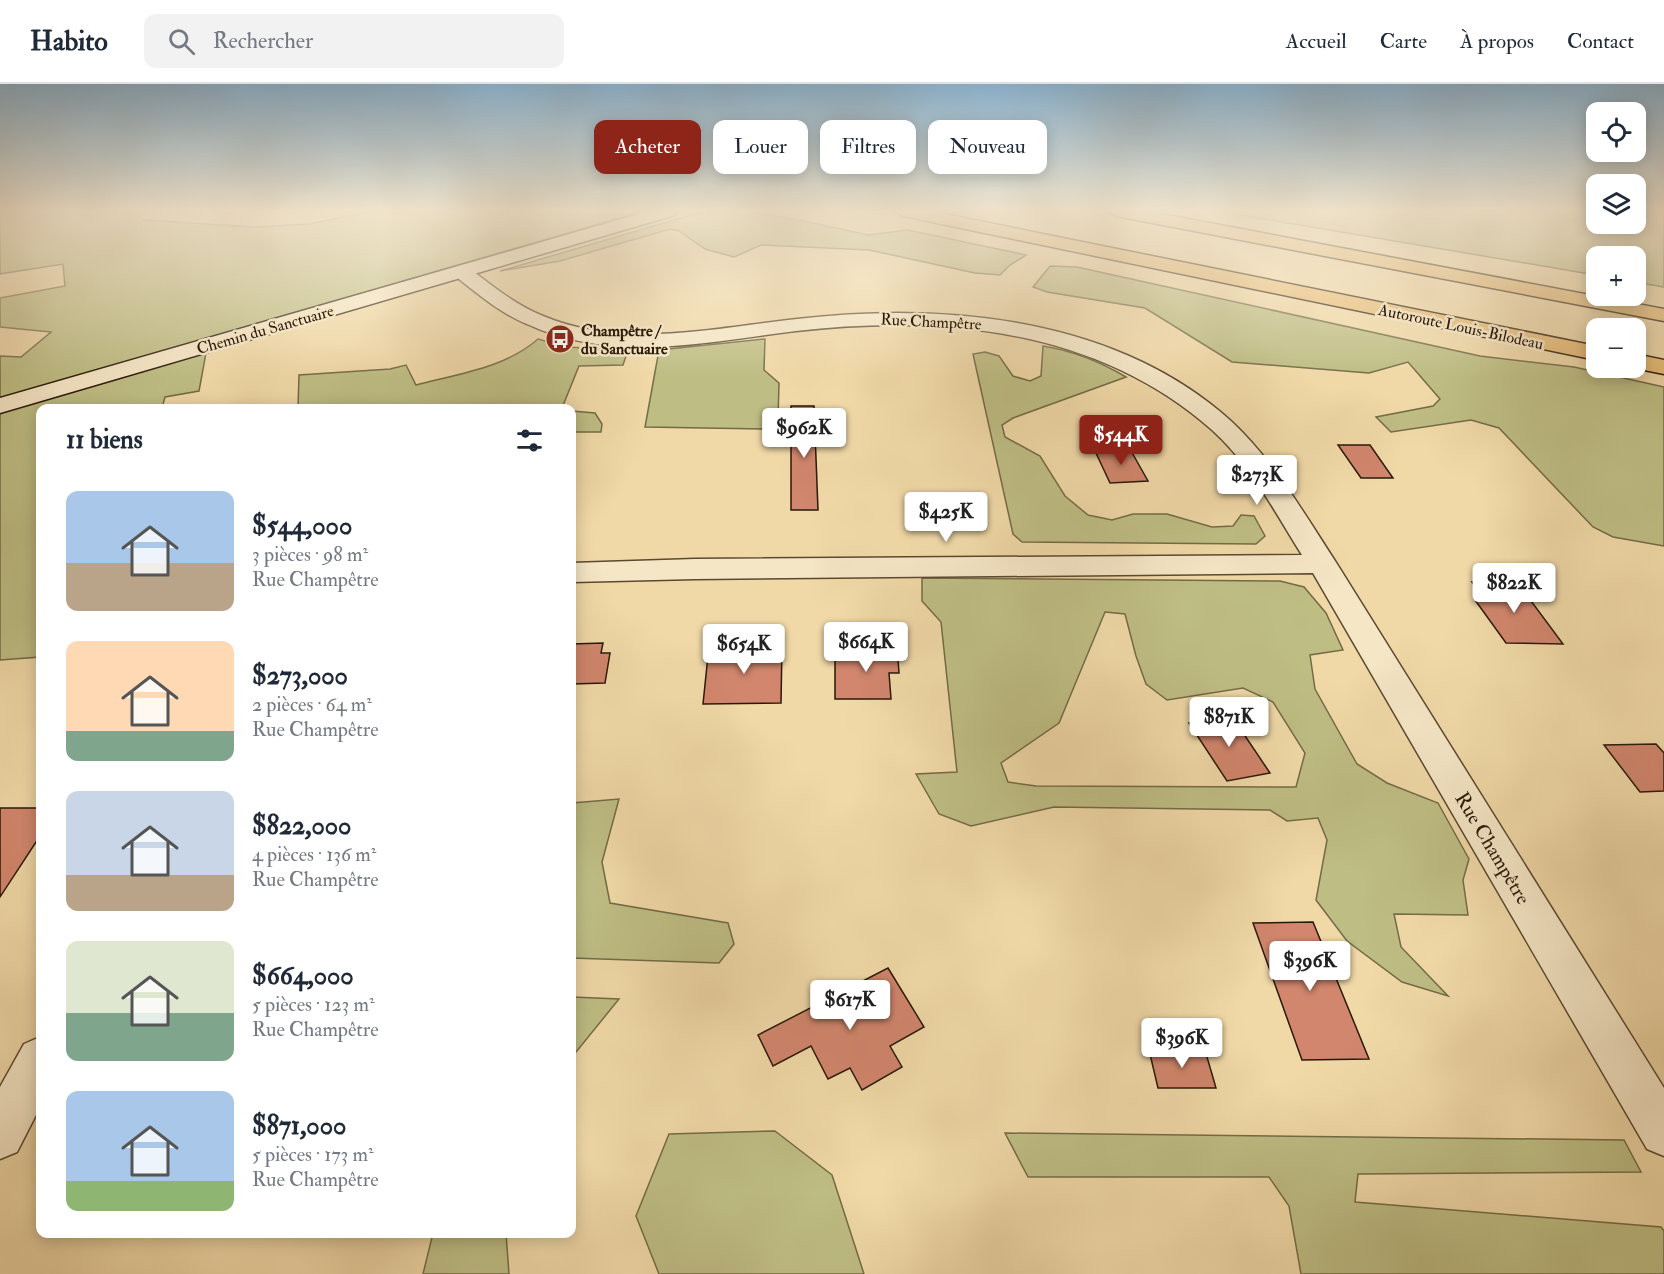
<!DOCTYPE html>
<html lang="fr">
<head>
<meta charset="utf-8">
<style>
  :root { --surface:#fff; --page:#f2f2f3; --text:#1f2937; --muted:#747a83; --line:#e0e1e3; --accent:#8f2418 }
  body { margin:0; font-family:"IM FELL Double Pica",serif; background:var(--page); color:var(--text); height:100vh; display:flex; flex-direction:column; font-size:22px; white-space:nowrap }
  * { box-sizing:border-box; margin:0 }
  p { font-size:20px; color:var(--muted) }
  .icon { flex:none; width:33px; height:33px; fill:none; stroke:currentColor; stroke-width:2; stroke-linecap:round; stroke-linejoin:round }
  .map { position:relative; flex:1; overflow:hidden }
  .drawer { position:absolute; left:36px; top:320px; width:540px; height:834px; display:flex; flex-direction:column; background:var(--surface); border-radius:12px; box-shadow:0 3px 15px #0003 }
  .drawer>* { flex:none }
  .banner { position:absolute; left:594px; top:36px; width:570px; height:54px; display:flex; gap:12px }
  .controls { position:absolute; left:1586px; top:18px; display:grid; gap:12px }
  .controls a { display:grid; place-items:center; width:60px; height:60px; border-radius:12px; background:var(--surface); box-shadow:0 3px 15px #0003; font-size:30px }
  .price { position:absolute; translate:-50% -51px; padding:0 14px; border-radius:6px; background:#fff; color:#222; font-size:20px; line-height:39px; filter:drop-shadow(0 2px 3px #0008) }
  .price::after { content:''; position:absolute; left:50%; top:36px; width:18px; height:14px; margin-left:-9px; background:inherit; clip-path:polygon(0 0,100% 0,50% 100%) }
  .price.on { background:var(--accent); color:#fff }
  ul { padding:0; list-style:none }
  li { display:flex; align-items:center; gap:18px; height:150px; padding:0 30px }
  li span { display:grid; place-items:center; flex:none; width:168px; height:120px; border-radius:12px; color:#555 }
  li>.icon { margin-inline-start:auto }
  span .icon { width:72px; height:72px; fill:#fffc; stroke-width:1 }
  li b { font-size:26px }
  h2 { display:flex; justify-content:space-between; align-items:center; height:72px; padding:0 30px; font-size:26px }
  .pill { padding:0 21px; border-radius:12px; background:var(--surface); box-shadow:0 3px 15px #0003; font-size:21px; line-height:54px }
  .pill.on { background:var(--accent); color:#fff }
  header { display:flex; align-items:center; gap:36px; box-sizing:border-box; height:84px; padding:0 30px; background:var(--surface); border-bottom:2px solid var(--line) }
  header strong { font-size:28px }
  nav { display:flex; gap:33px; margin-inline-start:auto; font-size:21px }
  .search { width:420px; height:54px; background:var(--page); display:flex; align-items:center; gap:15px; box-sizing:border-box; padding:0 21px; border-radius:12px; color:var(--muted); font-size:22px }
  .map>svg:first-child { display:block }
  .green { fill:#bebd84; stroke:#746b46; stroke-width:1.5; fill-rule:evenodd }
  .building { fill:#d1866d; stroke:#291908; stroke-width:1.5 }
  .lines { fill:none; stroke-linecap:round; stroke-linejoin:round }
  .street-casing { stroke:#5b4930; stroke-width:3 }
  .secondary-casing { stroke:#291908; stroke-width:3 }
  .highway-casing { stroke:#291908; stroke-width:3 }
  .street { fill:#f5e6c6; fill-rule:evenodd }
  .secondary { fill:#f5e6c6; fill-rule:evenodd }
  .highway { fill:#e8bc74; fill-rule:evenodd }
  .labels { text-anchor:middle; stroke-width:5; stroke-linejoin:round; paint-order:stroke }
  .far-street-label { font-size:16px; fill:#291908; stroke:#f5e6c6 }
  .far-poi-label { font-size:16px; font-weight:bold; fill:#291908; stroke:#f5e6c6; text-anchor:start }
  .street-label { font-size:20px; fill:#291908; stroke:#f5e6c6 }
</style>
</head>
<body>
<header>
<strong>Habito</strong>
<div class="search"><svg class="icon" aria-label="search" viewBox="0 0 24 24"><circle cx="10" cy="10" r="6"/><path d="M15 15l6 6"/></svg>Rechercher</div>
<nav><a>Accueil</a><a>Carte</a><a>À propos</a><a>Contact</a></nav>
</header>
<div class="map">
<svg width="1664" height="1190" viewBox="0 0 1664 1190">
  <rect width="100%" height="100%" fill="#f0d8a7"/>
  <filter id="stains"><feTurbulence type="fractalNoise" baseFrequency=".00333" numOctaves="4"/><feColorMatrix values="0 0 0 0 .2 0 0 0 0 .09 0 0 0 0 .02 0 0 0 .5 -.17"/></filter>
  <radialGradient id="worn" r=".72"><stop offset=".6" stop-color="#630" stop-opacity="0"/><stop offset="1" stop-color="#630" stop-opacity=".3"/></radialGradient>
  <g class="green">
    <polygon points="0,127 144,127 140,131 144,136 253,143 310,140 365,128 643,127 198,257 206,269 199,307 165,313 162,324 40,324 40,573 0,576 0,272 21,273 51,248 0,243 0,214 65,202 63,180 0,190"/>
    <polygon points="705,127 745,127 804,137 868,151 908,146 1026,171 1010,181 1000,191 975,189 869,166 761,161 734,173 705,165 679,147 670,145 560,177 500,187"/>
    <polygon points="1217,127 1596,127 1596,140 1635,140 1635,127 1664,127 1664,203 1635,198 1635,172 1596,172 1596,191"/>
    <polygon points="1050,182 1077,183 1480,272 1574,283 1664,303 1664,462 1613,453 1593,443 1499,344 1471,336 1391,348 1376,333 1433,322 1440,315 1408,278 1369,289 1232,278 1145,224 1047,208 1033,203"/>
    <path d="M538,255L566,263L628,266L623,281L579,282L562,324H298L299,291L390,285L406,281L416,301C458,290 505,284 538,255Z"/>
    <polygon points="765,255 764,286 779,299 778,335 766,345 645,343 659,266"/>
    <path d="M1043,262C1074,267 1099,277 1126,293L1013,334L1002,341L1005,353L1040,372L1065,412L1088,431L1112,436L1133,430H1167L1212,443L1233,442L1241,431L1254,432L1265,452L1256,460L1022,458L1013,450L973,270L985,268L999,272L1013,292L1030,297L1041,292Z"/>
    <polygon points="572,327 595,329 602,340 601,348 572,348"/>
    <path d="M922,494L1280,497L1304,503L1326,529L1343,566L1310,571L1315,605L1357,680L1387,699L1438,719L1469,775L1463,796L1468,831L1394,830L1401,863L1448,912L1402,898L1347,857L1316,816L1327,756L1318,734L1287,737L1270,726L1054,723L971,742L939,730L916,690L957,688L941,538L922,517ZM1105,528L1125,530L1136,572L1146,600L1167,616L1243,604L1273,618L1305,669L1296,703L1036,702L1008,698L1001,679L1059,639Z"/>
    <polygon points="619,715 602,778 610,819 728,839 734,860 719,879 572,874 572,719"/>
    <polygon points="572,913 619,915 572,973"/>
    <polygon points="775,1047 832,1091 864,1190 659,1190 636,1132 669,1050"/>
    <polygon points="1005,1049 1624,1056 1641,1088 1358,1090 1355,1118 1661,1143 1664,1147 1664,1190 1301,1190 1289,1122 1269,1093 1028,1093"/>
    <polygon points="433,1149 506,1149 509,1190 423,1190"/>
  </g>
  <g class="building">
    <polygon points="791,322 814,322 818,426 791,426"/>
    <polygon points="1338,361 1370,361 1393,394 1361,394"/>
    <polygon points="1130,365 1148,397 1110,399 1095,367"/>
    <polygon points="1472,498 1517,498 1563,560 1506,559 1475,516 1484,516"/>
    <polygon points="603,559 601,569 610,569 605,599 572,600 572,560"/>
    <polygon points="782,561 781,619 703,620 709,562"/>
    <polygon points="860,562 897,562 899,589 889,589 891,615 835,615 835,568 860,568"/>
    <polygon points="1231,631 1270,689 1227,697 1189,639"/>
    <polygon points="1656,660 1664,669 1664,707 1640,708 1604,661"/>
    <polygon points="0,724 40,724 40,752 0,813"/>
    <polygon points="1313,838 1369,975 1302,976 1253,839"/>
    <polygon points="888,884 924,943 890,962 902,983 862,1006 850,984 828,995 811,962 773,982 758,951"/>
    <polygon points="1149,966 1205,966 1216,1004 1158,1004"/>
  </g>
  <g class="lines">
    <g class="street-casing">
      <g id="street">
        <path d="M462,182L469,184C492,202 516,221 543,232C624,266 713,244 797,235C945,218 1116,233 1231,337C1274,377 1305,431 1337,480L1664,1004V1072L1647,1065L1313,489L695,495L572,498V479L695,475L1302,471C1275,428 1250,380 1212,346C1098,245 942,230 796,247C706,258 613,280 527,240C500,229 478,210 455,192L452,188L455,184Z"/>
        <polygon points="40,953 40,1023 17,1068 0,1075 0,1003 24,960"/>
      </g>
    </g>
    <g class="secondary-casing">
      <polygon id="secondary" points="649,127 677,127 675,131 0,329 0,314"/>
    </g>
    <g class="highway-casing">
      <g id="highway">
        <polygon points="895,127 930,127 1596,262 1596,276 903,132"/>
        <polygon points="1108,127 1146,127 1664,225 1664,237 1116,132"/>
        <polygon points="1635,270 1664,276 1664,290 1634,284"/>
      </g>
    </g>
    <use href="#street" class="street"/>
    <use href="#secondary" class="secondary"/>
    <use href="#highway" class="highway"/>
  </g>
  <linearGradient id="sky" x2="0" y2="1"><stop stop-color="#8bb5d3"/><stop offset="0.43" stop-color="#f8edd7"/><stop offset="1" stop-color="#f8edd7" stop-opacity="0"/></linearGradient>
  <rect width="1664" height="294" fill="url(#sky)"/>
  <defs>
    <g id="bus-disc" transform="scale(1.5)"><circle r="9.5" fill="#8f2418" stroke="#f5e6c6"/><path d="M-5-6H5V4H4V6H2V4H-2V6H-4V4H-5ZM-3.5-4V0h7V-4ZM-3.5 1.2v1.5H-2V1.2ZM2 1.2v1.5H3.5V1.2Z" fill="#fff"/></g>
  </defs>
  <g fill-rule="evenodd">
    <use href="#bus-disc" x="560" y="255"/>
  </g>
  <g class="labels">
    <g class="far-street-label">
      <text transform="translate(931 237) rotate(3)" y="6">Rue Champêtre</text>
      <text transform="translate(1461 242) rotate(12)" y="6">Autoroute Louis-Bilodeau</text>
      <text transform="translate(265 245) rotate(-16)" y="6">Chemin du Sanctuaire</text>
    </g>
    <g class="far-poi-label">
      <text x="581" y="252">Champêtre /<tspan x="581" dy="18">du Sanctuaire</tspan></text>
    </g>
    <g class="street-label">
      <text transform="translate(1493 764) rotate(59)" y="7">Rue Champêtre</text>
    </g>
  </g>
  <rect width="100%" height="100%" filter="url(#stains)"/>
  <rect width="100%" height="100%" fill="url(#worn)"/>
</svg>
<div class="controls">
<a><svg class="icon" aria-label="locate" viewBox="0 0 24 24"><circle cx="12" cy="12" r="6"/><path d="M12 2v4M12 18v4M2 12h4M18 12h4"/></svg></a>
<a><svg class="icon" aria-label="layers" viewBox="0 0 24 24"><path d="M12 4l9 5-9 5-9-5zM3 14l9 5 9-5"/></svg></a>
<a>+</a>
<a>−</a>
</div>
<b class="price" style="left:804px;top:375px">$962K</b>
<b class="price on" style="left:1121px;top:382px">$544K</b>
<b class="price" style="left:1257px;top:422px">$273K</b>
<b class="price" style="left:946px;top:459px">$425K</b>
<b class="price" style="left:1514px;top:530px">$822K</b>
<b class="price" style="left:866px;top:589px">$664K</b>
<b class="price" style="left:744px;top:591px">$654K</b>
<b class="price" style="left:1229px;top:664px">$871K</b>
<b class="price" style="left:1310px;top:908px">$396K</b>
<b class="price" style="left:850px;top:947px">$617K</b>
<b class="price" style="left:1182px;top:985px">$396K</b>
<div class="banner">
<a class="pill on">Acheter</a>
<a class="pill">Louer</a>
<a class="pill">Filtres</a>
<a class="pill">Nouveau</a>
</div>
<section class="drawer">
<h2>11 biens<svg class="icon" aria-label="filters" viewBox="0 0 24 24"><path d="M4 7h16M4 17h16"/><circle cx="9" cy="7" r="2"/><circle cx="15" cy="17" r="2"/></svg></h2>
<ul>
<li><span style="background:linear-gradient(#a9c7e8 60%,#b9a48a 0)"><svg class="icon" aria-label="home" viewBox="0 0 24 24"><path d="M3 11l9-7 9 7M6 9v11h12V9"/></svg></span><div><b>$544,000</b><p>3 pièces · 98 m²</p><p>Rue Champêtre</p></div></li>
<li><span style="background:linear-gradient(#ffd9b3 75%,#7fa58c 0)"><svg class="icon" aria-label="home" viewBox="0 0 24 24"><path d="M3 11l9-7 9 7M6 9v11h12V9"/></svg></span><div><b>$273,000</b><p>2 pièces · 64 m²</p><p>Rue Champêtre</p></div></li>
<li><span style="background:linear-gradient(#c9d6e8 70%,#b9a48a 0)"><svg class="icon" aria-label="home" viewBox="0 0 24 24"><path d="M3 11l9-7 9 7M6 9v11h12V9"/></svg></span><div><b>$822,000</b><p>4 pièces · 136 m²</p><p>Rue Champêtre</p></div></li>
<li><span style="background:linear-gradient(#dfe7d0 60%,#7fa58c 0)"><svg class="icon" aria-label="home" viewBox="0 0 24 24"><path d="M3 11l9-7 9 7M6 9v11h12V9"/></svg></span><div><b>$664,000</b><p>5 pièces · 123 m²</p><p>Rue Champêtre</p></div></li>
<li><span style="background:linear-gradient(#a9c7e8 75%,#8fb573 0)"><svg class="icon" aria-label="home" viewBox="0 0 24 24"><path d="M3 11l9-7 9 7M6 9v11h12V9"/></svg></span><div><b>$871,000</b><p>5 pièces · 173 m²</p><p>Rue Champêtre</p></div></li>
</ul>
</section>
</div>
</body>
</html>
